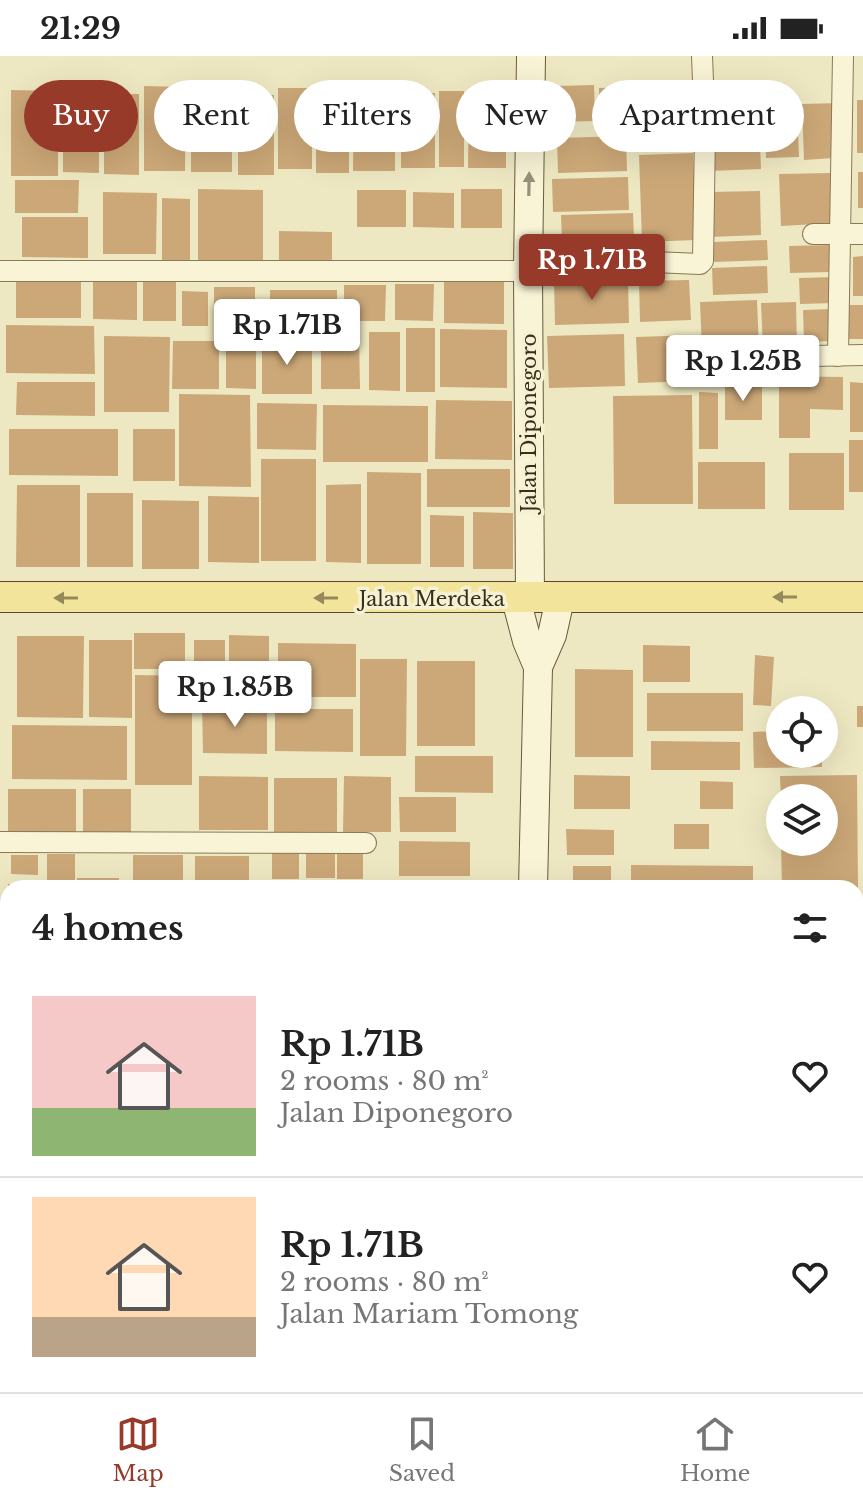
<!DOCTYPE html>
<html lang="en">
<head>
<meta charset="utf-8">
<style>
  :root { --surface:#fff; --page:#f2f2f2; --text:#222; --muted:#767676; --line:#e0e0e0; --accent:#973a29 }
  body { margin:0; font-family:"Libre Baskerville",serif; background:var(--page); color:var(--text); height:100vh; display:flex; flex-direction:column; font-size:30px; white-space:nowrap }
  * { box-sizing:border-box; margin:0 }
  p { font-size:26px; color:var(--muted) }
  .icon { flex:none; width:44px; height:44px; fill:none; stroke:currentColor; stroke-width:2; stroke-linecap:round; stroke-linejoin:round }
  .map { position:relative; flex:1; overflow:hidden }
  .panel { position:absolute; left:0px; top:824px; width:864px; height:512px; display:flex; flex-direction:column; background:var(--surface); border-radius:24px 24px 0 0; box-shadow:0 8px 32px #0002 }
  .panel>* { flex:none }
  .guide { position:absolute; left:24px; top:24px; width:816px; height:72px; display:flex; gap:16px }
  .tools { position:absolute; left:766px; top:640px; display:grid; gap:16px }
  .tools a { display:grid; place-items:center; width:72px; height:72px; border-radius:50%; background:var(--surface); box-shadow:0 8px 32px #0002; font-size:40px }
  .price { position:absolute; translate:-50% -68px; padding:0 18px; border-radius:8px; background:#fff; color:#222; font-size:26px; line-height:52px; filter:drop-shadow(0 2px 4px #0008) }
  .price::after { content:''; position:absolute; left:50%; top:48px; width:24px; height:18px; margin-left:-12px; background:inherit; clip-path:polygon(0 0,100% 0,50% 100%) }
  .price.selected { background:var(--accent); color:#fff }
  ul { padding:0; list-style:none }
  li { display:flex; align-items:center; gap:24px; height:200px; padding:0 32px }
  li+li { border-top:2px solid var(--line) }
  li span { display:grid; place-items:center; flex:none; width:224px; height:160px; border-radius:0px; color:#555 }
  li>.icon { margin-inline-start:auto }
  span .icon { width:96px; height:96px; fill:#fffc; stroke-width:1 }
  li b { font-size:34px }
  h2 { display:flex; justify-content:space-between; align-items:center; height:96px; padding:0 32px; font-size:34px }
  .chip { padding:0 28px; border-radius:36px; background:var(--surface); box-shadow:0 8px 32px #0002; font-size:28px; line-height:72px }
  .chip.selected { background:var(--accent); color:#fff }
  .status { display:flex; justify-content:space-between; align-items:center; height:56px; padding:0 40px; background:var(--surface); direction:ltr }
  .status svg { height:22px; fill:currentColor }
  .tabs { display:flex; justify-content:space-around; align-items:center; height:112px; border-top:2px solid var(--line); background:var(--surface); font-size:22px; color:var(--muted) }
  .tabs a { display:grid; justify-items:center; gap:4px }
  .tabs .selected { color:var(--accent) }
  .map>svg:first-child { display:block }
  .building { fill:#cca878 }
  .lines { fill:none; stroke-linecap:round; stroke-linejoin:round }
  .lane-casing { stroke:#887a59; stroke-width:12 }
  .street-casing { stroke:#887a59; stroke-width:22 }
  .secondary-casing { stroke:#6a5a3d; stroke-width:30 }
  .primary-casing { stroke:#56472e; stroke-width:32 }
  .lane { stroke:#f9f4d6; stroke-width:10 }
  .street { stroke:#f9f4d6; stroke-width:20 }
  .secondary { stroke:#f9f4d6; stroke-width:28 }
  .primary { stroke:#f2e49a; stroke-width:30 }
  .rail-casing { stroke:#382e1e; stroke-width:9 }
  .rail { stroke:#f5f1d2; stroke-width:6; stroke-dasharray:18; stroke-linecap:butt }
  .oneway { fill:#98917a }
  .oneway2 { fill:#95895c }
  .labels { text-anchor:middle; stroke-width:7; stroke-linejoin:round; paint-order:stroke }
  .street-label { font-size:20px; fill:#382e1e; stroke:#f5f1d2 }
</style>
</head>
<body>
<div class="status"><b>21:29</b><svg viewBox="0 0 49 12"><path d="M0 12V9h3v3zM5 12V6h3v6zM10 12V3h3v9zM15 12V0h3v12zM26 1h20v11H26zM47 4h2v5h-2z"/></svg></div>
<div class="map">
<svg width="863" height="1336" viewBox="0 0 863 1336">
  <rect width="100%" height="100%" fill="#eee8c2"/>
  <g class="building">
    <polygon points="699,28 701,79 650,80 649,29"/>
    <polygon points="594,29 595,65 559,66 558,30"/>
    <polygon points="144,30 186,31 185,115 144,115"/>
    <rect x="316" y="30" width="33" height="87"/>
    <polygon points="646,31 647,70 600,71 599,32"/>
    <rect x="278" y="32" width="34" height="81"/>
    <polygon points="11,34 58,35 58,120 11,120"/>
    <polygon points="63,35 99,35 99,117 63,116"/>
    <rect x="191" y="35" width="41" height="81"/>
    <rect x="439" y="35" width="25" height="76"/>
    <polygon points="758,35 761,113 710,115 707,36"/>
    <polygon points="354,37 395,37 395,115 353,115"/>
    <rect x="401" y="37" width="34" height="75"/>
    <polygon points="469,37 506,37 506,112 468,112"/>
    <polygon points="104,38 139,38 139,119 104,118"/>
    <polygon points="238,38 274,39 274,119 238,119"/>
    <rect x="857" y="44" width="6" height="53"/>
    <polygon points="764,47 797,47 799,101 766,102"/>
    <polygon points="840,47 833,102 804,104 802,48"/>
    <polygon points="626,80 627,115 558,117 557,82"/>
    <polygon points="693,97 696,184 642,186 639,99"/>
    <rect x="858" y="116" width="5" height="36"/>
    <polygon points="832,117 835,167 781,170 779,118"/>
    <polygon points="628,121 629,154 553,156 552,123"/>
    <polygon points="15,124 79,124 78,157 15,157"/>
    <polygon points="198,133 263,134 263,210 198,209"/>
    <rect x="461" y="133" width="41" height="39"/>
    <rect x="357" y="134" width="49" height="37"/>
    <polygon points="760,135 761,179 710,181 709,136"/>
    <polygon points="103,136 157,137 156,198 103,198"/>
    <polygon points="413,136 454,137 454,172 413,171"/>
    <polygon points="162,142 190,143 190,205 162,205"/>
    <polygon points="633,157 635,209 563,211 561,159"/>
    <polygon points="22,161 88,161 88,202 22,201"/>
    <polygon points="279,175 332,176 332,208 279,207"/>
    <polygon points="767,184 768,204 714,206 713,186"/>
    <polygon points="830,189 831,216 790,217 789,190"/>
    <polygon points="863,200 863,240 853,240 853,201"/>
    <polygon points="767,210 768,237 713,239 712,212"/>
    <polygon points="833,221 834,247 800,248 799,222"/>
    <rect x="16" y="222" width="65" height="40"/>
    <polygon points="444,223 504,223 504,268 444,267"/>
    <polygon points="93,224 137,224 137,264 93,263"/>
    <polygon points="628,224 629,267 555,269 554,226"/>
    <polygon points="689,224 691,264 640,266 639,225"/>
    <rect x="143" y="225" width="33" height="40"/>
    <polygon points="395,228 434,228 433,265 395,264"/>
    <polygon points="344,229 386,229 385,265 344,265"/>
    <polygon points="214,231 255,231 255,273 214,272"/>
    <polygon points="270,234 337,234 337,271 270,270"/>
    <polygon points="182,235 208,236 208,270 182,270"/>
    <polygon points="757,244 760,317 703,318 700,246"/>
    <polygon points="796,246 797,292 763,293 761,247"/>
    <rect x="848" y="249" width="15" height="34"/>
    <polygon points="831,253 832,285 804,286 803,254"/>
    <polygon points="6,269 94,270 95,318 6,317"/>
    <rect x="406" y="272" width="29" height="64"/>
    <polygon points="440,273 507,274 507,332 440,331"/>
    <polygon points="369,276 400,276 400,335 369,334"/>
    <polygon points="321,278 359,279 360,333 321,333"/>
    <polygon points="624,278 625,330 549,332 547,280"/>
    <polygon points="693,279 694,325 638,327 636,281"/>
    <polygon points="104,280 170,281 169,356 104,356"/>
    <rect x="262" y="284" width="50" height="54"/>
    <polygon points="173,285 219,285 219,333 172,333"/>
    <polygon points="226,289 256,290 256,333 226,332"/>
    <polygon points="779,320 843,321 843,354 810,353 810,382 779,382"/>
    <polygon points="17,326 95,326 95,360 16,359"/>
    <polygon points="850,326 863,327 863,376 850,376"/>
    <polygon points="725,329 762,330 762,364 725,364"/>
    <polygon points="699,336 718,337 718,393 699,393"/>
    <polygon points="179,338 250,339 251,431 179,430"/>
    <polygon points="692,339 693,448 614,448 613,340"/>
    <polygon points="436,344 512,345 512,404 435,403"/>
    <polygon points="257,347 317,348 316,394 257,393"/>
    <polygon points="323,349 428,350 428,406 323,406"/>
    <polygon points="9,373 118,373 118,420 9,419"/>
    <rect x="133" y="373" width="42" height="52"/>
    <rect x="849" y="384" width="14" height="52"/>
    <rect x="789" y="397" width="55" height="57"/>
    <rect x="261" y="403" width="55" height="102"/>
    <rect x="698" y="406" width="67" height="47"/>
    <rect x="427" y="413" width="83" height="38"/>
    <polygon points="367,416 421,417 421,508 367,508"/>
    <polygon points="361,428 361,507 326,506 326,429"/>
    <polygon points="17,429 80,429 80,511 16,511"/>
    <rect x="87" y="437" width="46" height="74"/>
    <polygon points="208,440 259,441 259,507 208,506"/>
    <polygon points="142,444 199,445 199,513 142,513"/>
    <polygon points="473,456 513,457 513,513 473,513"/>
    <polygon points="430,459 464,460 464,511 430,511"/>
    <rect x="134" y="577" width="51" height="36"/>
    <polygon points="229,579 269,580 269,639 229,639"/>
    <polygon points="17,580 84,580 83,662 17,661"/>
    <polygon points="89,584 132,584 132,662 89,661"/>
    <rect x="194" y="584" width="31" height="55"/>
    <polygon points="278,587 356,588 356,641 278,641"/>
    <polygon points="643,589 690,590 690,626 643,626"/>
    <polygon points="755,599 774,601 771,650 753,649"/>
    <polygon points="360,603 407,603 406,700 360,700"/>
    <rect x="417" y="605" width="58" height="85"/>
    <polygon points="575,613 633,614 633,701 575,701"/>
    <polygon points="135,619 192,620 192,729 135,729"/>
    <rect x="647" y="637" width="96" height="38"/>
    <polygon points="202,649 267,649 267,698 203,697"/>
    <rect x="857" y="650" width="6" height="21"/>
    <polygon points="275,653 353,653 353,696 275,695"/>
    <polygon points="12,669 127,670 127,724 12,723"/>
    <polygon points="780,675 780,698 822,698 822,711 754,712 753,676"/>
    <polygon points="651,685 740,686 740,714 651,714"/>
    <polygon points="415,700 493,700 493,737 415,736"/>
    <polygon points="574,719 630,720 630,753 574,753"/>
    <polygon points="857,719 858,832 782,832 781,786 824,786 824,742 781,742 780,720"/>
    <polygon points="199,720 268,721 268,774 199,774"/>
    <polygon points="344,720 391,721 391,776 343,776"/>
    <rect x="274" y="722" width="63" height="55"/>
    <polygon points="700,725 733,726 733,753 700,753"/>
    <polygon points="8,733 76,733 76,779 8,778"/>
    <rect x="83" y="733" width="48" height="46"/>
    <polygon points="399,741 456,741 456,776 400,776"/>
    <rect x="674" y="768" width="35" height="25"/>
    <polygon points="566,773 614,774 614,799 567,799"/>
    <polygon points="399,785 470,786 470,820 399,820"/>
    <rect x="337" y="792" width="26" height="31"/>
    <rect x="272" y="794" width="27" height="29"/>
    <rect x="306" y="794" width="29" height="28"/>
    <rect x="47" y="798" width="28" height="34"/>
    <polygon points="11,799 38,799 38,819 11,818"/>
    <rect x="133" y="799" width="50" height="33"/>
    <rect x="195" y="800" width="54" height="32"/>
    <polygon points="631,809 753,810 753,832 631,832"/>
    <rect x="573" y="810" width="38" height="22"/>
    <rect x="77" y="822" width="42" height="10"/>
    <rect x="300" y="826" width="36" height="6"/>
    <rect x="8" y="828" width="29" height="4"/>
    <polygon points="0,1046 8,1050 8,1091 0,1087"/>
    <rect x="856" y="1046" width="7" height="112"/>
    <polygon points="0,1204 8,1208 8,1238 0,1254"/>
    <rect x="856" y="1287" width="7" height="38"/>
    <polygon points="0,1307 8,1311 8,1318 0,1334"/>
    <polygon points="10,1328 41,1328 37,1336 6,1336"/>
    <polygon points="51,1328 66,1328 82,1336 47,1336"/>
    <polygon points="171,1328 225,1328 221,1336 187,1336"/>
    <polygon points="263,1328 304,1328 300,1336 259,1336"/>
    <polygon points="524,1328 575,1328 571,1336 520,1336"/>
    <polygon points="581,1328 632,1328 648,1336 578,1336"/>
    <polygon points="724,1328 754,1328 750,1336 734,1336 723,1331"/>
    <polygon points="761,1328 766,1328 782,1336 757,1336"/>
  </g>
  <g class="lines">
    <g class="lane-casing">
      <polyline id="lane" points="856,1246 863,1246"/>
    </g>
    <g class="street-casing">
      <g id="street">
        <polyline points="813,178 863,178"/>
        <polyline points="653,206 700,208 703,205 705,75 702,0"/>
        <polyline points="0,215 528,215"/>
        <polyline points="812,300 863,299"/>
        <polyline points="838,300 843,0"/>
        <polyline points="0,786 366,787"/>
        <polyline points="856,995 863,996"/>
        <polyline points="0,1278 8,1282"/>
        <polyline points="101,1328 117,1336"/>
      </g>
    </g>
    <g class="secondary-casing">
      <g id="secondary">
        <polyline points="530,542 528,215 531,0"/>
        <polyline points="516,543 527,585 538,611 533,832"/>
        <polyline points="538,611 552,579 560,543"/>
        <polyline points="0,1015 8,1018"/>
        <polyline points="698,1328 714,1336"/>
      </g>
    </g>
    <g class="primary-casing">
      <polyline id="primary" points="0,541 863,541"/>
    </g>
    <use href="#lane" class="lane"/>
    <use href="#street" class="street"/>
    <use href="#secondary" class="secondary"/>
    <use href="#primary" class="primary"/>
    <g class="rail-casing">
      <g id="rail">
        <polyline points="0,1103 8,1107"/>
        <polyline points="0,1119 8,1123"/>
        <polyline points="417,1328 433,1336"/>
        <polyline points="452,1328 468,1336"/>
      </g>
    </g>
    <use href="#rail" class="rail"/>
  </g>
  <defs><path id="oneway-solid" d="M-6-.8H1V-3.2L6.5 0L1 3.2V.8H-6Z" transform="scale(2)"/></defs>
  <use class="oneway" href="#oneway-solid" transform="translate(529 128) rotate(-89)"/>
  <g class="oneway2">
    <use href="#oneway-solid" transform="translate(785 541) rotate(180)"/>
    <use href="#oneway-solid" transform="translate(66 542) rotate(-180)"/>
    <use href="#oneway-solid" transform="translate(326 542) rotate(-180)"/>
  </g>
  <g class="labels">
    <g class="street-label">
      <text transform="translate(529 367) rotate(-90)" y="7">Jalan Diponegoro</text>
      <text x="432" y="550">Jalan Merdeka</text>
    </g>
  </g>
</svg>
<div class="tools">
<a><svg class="icon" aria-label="locate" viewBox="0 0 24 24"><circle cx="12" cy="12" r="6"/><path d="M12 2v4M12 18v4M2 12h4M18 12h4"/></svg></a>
<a><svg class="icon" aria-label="layers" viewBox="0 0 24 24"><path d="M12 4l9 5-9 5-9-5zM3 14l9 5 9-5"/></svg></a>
</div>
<b class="price selected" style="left:592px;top:246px">Rp 1.71B</b>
<b class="price" style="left:287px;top:311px">Rp 1.71B</b>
<b class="price" style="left:743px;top:347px">Rp 1.25B</b>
<b class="price" style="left:235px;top:673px">Rp 1.85B</b>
<div class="guide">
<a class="chip selected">Buy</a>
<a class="chip">Rent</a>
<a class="chip">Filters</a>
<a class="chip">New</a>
<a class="chip">Apartment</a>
</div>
<section class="panel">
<h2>4 homes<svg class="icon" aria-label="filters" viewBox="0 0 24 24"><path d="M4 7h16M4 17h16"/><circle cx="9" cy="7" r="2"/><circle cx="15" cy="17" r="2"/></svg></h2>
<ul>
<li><span style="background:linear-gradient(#f6c9c9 70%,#8fb573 0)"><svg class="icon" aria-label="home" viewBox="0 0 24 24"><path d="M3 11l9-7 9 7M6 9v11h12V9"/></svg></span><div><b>Rp 1.71B</b><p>2 rooms · 80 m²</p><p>Jalan Diponegoro</p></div><svg class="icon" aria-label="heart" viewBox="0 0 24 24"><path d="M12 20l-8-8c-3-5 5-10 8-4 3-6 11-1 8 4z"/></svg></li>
<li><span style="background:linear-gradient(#ffd9b3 75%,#b9a48a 0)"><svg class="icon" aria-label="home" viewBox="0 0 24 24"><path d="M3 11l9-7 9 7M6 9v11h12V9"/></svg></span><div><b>Rp 1.71B</b><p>2 rooms · 80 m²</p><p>Jalan Mariam Tomong</p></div><svg class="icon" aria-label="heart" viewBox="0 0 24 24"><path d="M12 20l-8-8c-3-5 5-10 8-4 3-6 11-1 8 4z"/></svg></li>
</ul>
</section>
</div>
<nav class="tabs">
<a class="selected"><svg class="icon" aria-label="map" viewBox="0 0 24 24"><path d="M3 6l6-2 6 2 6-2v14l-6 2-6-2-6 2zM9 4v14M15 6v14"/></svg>Map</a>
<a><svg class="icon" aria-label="saved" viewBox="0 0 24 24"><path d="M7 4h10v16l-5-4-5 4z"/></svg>Saved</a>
<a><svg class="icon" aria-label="home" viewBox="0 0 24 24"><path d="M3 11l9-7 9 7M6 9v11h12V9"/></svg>Home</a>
</nav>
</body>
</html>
